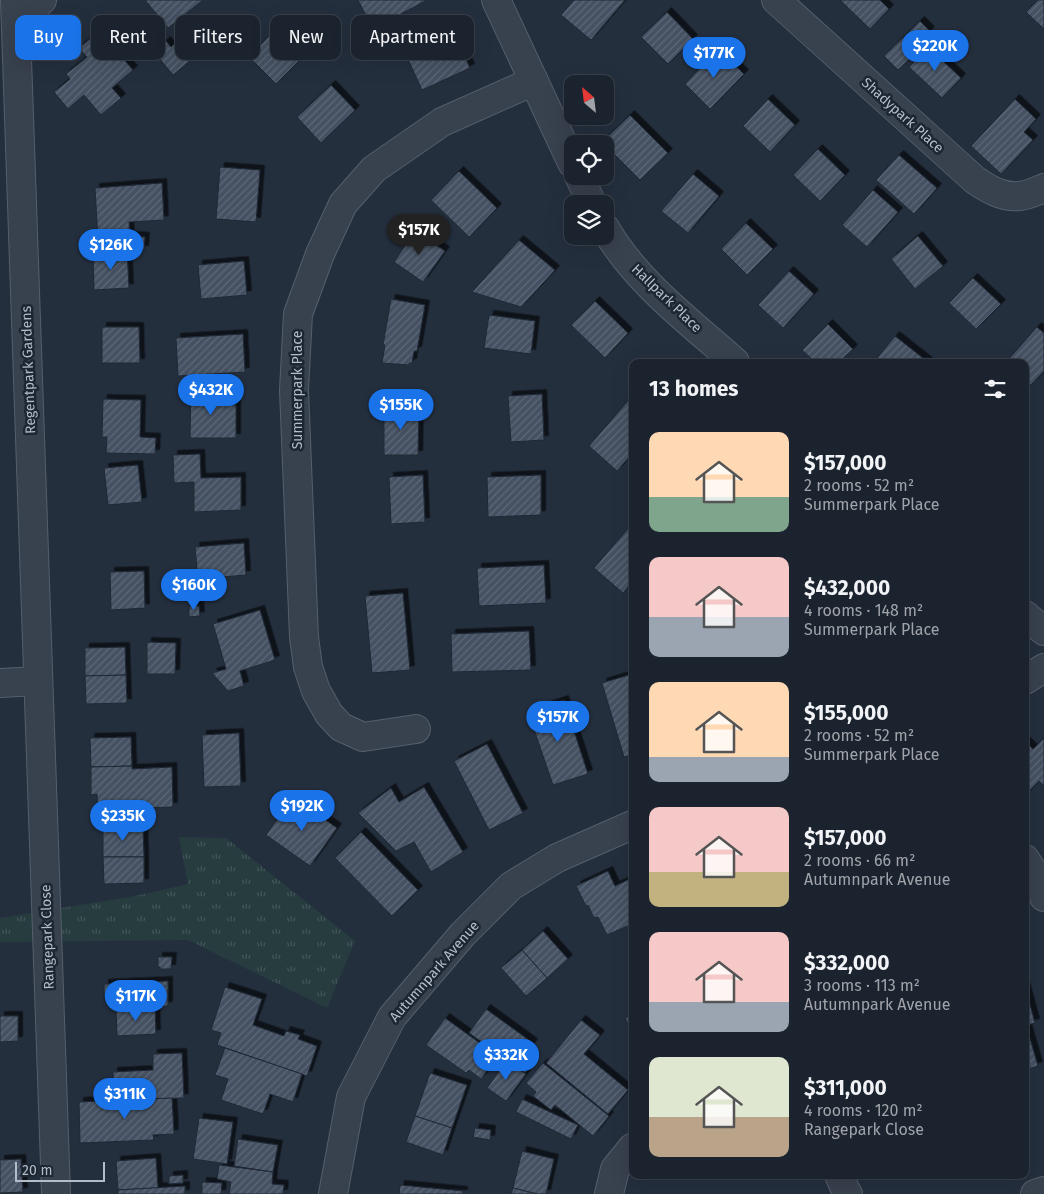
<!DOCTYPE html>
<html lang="en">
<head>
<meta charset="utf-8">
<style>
  :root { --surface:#1b232e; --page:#282f3a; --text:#f1f3f6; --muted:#a0a4aa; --line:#39404a; --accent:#1a73e8 }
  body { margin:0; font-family:"Fira Sans",sans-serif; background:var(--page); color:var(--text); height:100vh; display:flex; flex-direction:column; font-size:19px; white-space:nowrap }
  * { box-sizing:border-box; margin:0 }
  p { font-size:16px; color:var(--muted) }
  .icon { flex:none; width:28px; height:28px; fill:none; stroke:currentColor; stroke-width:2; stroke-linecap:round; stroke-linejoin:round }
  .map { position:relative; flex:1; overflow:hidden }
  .side { position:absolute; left:629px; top:359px; width:400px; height:820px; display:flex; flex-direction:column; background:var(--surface); border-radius:10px; box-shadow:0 5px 20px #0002,0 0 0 1px var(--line) }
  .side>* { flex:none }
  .guide { position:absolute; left:15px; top:15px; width:475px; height:45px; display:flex; gap:10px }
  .needle { width:32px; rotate:332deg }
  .tools { position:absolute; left:564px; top:75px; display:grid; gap:10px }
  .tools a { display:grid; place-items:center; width:50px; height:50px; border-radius:10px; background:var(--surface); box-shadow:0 5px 20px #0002,0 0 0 1px var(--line); font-size:25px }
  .scale { position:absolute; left:15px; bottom:12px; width:90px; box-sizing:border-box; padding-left:5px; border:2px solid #b4bcc9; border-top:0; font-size:14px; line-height:18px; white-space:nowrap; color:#b4bcc9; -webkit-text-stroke:4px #1d2633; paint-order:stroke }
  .price { position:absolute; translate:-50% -42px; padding:0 11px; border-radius:18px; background:var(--accent); color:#fff; font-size:16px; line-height:32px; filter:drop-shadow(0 1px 2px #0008) }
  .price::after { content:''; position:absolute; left:50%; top:30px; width:15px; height:11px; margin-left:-8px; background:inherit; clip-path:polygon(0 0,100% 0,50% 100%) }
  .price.selected { background:#222; color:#fff }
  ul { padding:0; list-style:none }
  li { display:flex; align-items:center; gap:15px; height:125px; padding:0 20px }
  li span { display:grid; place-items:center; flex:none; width:140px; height:100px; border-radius:10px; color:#555 }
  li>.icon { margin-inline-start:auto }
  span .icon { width:60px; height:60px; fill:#fffc; stroke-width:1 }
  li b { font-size:21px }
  h2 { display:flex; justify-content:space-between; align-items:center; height:60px; padding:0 20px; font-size:21px }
  .chip { padding:0 18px; border-radius:10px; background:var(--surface); box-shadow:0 5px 20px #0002,0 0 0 1px var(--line); font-size:18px; line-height:45px }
  .chip.selected { background:var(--accent); color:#fff }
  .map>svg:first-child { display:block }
  .grass { fill:url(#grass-tufts) }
  .building { fill:url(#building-hatch); stroke:#1f2835; filter:url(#shadow) }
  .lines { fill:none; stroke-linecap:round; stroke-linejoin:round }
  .minor-casing { stroke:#565f6c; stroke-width:30 }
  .minor { stroke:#38414e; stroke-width:28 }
  .labels { text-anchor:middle; stroke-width:5; stroke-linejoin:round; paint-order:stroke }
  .street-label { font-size:14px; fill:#b4bcc9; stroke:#1d2633 }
</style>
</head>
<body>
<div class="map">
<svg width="1044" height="1194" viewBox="0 0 1044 1194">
  <defs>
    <pattern id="grass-tufts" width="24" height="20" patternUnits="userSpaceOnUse" patternTransform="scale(1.25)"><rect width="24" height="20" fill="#263c3f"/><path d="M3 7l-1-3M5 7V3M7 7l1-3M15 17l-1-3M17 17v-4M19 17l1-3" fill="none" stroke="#435659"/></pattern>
    <pattern id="building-hatch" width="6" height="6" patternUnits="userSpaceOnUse" patternTransform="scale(1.25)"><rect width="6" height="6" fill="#455162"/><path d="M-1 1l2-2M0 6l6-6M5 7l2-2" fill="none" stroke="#5d6877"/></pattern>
    <filter id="shadow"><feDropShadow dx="4.5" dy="-4.5" stdDeviation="0" flood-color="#0009"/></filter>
  </defs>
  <rect width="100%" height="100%" fill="#242f3e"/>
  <polygon class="grass" points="179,837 226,838 355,941 327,1008 188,940 0,942 0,918 135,896 188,884"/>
  <g class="building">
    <polygon points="145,0 203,0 168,28"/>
    <polygon points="358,0 427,0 373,29"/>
    <polygon points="574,0 625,0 591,40 561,15"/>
    <polygon points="840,0 880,0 889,9 870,29"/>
    <polygon points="1038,0 1044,0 1044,29 1026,12"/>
    <polygon points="667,12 693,39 668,64 641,37"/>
    <polygon points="284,20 312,48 276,84 249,57"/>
    <polygon points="920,21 930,31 922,40 926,43 898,70 884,56"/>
    <polygon points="195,26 210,44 173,75 154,52 166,41 171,47"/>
    <polygon points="99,31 133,70 112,88 121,98 101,115 84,95 68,109 54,92 70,79 66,74 87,57 79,48"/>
    <polygon points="454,33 470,68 422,90 406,55"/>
    <polygon points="928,47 961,78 942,98 909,67"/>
    <polygon points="718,49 744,74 710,109 685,84"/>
    <polygon points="331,85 355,110 321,143 297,117"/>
    <polygon points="768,99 795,125 770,152 743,126"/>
    <polygon points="1015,99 1036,119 1024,132 1033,140 1001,174 971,146"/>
    <polygon points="630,115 668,153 640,180 605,145 605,144 602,142"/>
    <polygon points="818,149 845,175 820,201 793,175"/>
    <polygon points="899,155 937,188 914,214 876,180"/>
    <polygon points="220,167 260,170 256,222 216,219"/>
    <polygon points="459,171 497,208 469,237 431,200"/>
    <polygon points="693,174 719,196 688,233 661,211"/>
    <polygon points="162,183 164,220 129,222 130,237 98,240 95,188"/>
    <polygon points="873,190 898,212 867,247 842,225"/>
    <polygon points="746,223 773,249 747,275 721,249"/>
    <polygon points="415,231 445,251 423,282 394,262"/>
    <polygon points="132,236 145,237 144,250 131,250"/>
    <polygon points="918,236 943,266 915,289 891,259"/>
    <polygon points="519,240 555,270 521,307 472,292"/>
    <polygon points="127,251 129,288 94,290 93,253"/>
    <polygon points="244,261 247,295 201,299 198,265"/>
    <polygon points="789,271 814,294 783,328 758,305"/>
    <polygon points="973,278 1001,304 976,329 949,303"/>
    <polygon points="391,299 425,305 417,351 414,351 412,363 409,363 409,365 382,363 385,345 383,345"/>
    <polygon points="595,301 628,333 605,358 571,325"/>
    <polygon points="489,315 535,321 531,354 484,348"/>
    <polygon points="828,324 853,349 839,362 815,362 802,350"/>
    <polygon points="102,327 139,327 140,363 102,363"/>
    <polygon points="1037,327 1044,333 1044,371 1031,385 1025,380 1025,362 1006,362"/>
    <polygon points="243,334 245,372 178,376 176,338"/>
    <polygon points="895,336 928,362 874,362"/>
    <polygon points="191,385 213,386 213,404 236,405 236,438 190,438"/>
    <polygon points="542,394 544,440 511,442 508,396"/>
    <polygon points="632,396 632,454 617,471 589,446"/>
    <polygon points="103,399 141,400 140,437 156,438 155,454 106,453 107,437 102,437"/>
    <polygon points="384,408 419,408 418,455 384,455"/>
    <polygon points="200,454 201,478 241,477 241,510 194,512 194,482 174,483 173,455"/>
    <polygon points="138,465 142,502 108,505 104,468"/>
    <polygon points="423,475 425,522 391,524 389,477"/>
    <polygon points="541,475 541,515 488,517 487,477"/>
    <polygon points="632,524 632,582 623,593 594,568"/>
    <polygon points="244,543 246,575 198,579 195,547"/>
    <polygon points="544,565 546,603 479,606 477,568"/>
    <polygon points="144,571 145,608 111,610 110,572"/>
    <polygon points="403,593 410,670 372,673 365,596"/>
    <polygon points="189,606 199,606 200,616 189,617"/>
    <polygon points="260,610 275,660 240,671 244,686 228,691 212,673 226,669 213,624"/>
    <polygon points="529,631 531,670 452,672 451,634"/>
    <polygon points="147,642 176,643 175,674 147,674"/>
    <polygon points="125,647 126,675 85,676 85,648"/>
    <polygon points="632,674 632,755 624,757 602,683"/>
    <polygon points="126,675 127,703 86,704 85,676"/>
    <polygon points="564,700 588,774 553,785 528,712"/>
    <polygon points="239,733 241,786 204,787 202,735"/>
    <polygon points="131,737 132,766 91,767 90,738"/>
    <polygon points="1044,738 1044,786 1039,781 1025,795 1025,741 1033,749"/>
    <polygon points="487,744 523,813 489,830 454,761"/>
    <polygon points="132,766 132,769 172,767 173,807 140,808 139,811 98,812 97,794 91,795 91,767"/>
    <polygon points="424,787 463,852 431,872 414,842 396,851 358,813 391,788 399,802"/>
    <polygon points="293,797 337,828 310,866 266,835"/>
    <polygon points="143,827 144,857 103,857 103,828"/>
    <polygon points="361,832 418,890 392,916 335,858"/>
    <polygon points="103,857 144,857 144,883 104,884"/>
    <polygon points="608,871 615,886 632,878 632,924 607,935 598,917 594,918 588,905 586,906 576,886"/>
    <polygon points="543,931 568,959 547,978 522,950"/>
    <polygon points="522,950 547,978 526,996 501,968"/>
    <polygon points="158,957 172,957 171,969 160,969 160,967 158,967"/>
    <polygon points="168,981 168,1006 116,1009 115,995 104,996 104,984"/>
    <polygon points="1025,986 1035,1023 1026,1025 1038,1066 1025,1070"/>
    <polygon points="225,987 262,999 253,1025 284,1036 286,1031 300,1035 298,1039 317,1046 307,1076 217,1045 221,1033 211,1030"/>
    <polygon points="155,1007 156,1034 117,1036 116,1009"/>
    <polygon points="486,1009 533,1043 526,1053 535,1059 525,1073 469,1033"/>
    <polygon points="632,1014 632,1032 625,1018"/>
    <polygon points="0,1016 18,1016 18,1041 0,1042"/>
    <polygon points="445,1018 498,1056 481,1079 469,1070 466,1073 426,1045"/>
    <polygon points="581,1020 600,1035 584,1054 628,1090 608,1114 546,1063"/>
    <polygon points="225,1048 302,1074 293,1102 270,1094 263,1114 221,1100 228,1079 215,1075"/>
    <polygon points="182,1053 184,1098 114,1100 113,1072 153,1070 153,1054"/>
    <polygon points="506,1061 526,1074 506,1101 487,1088"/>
    <polygon points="543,1063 609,1116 593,1136 555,1105 551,1110 533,1096 536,1092 526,1083"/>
    <polygon points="430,1073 467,1085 452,1128 415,1116"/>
    <polygon points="172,1098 174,1134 153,1135 154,1140 80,1143 79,1102"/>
    <polygon points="522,1099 578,1125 571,1139 516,1112"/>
    <polygon points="415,1116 452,1128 443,1155 406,1142"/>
    <polygon points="199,1118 233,1122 227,1164 193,1159"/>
    <polygon points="475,1128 491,1130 490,1140 473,1137"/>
    <polygon points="238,1139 278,1145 273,1172 234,1166"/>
    <polygon points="522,1151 554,1159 546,1194 537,1194 513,1188"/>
    <polygon points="156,1158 158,1188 118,1190 116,1161"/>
    <polygon points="21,1159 23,1192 0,1193 0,1160"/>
    <polygon points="219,1165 273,1172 272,1184 284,1185 283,1194 229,1194 231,1182 217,1179"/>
    <polygon points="183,1175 183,1183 169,1184 169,1176"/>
    <polygon points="202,1182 222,1183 221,1194 202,1194"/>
    <polygon points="400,1185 463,1191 463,1194 399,1194"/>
    <polygon points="185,1186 185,1194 118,1194 118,1190"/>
    <polygon points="513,1188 537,1194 511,1194"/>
  </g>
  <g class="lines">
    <g class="minor-casing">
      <g id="minor">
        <polyline points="15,0 56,1194"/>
        <polyline points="496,0 572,163"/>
        <path d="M776,0L975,180C988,189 1003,198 1020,196C1028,195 1037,191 1044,188"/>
        <polyline points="16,21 42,0"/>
        <polyline points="579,176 592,204"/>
        <path d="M605,228C635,281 690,322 735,362"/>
        <polyline points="1025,615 1044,631"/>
        <polyline points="1025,680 1044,668"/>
        <polyline points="0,683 38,681"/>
        <polyline points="416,729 363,737 341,727 329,714 316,691 308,667 304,637 294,390 298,314 320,254 343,204 374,169 442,122 534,81"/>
        <polyline points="1025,859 1040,882 1044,897"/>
        <polyline points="839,1175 846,1191 848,1194"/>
        <polyline points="333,1194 351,1097 392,1017 463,934 511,886 557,858 632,825"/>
        <polyline points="609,1194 615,1169 632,1148"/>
        <polyline points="1035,1194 1044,1191"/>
      </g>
    </g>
    <use href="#minor" class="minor"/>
  </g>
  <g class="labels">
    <g class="street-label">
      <text transform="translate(903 115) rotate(42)" y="5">Shadypark Place</text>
      <text transform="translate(667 298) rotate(44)" y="5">Hallpark Place</text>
      <text transform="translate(28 370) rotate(-92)" y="5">Regentpark Gardens</text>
      <text transform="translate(297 390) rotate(-90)" y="5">Summerpark Place</text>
      <text transform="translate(47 937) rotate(-92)" y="5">Rangepark Close</text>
      <text transform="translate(434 971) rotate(-49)" y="5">Autumnpark Avenue</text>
    </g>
  </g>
</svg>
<div class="tools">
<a><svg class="needle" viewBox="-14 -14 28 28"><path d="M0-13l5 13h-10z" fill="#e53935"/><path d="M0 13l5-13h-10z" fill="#a0a4aa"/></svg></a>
<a><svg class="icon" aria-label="locate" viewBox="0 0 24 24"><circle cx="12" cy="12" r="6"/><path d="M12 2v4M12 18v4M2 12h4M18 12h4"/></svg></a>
<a><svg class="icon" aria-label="layers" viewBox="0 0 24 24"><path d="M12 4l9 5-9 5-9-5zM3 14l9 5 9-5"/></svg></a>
</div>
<div class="scale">20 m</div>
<b class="price" style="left:935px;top:72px">$220K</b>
<b class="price" style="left:714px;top:79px">$177K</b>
<b class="price selected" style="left:419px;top:256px">$157K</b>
<b class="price" style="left:111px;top:271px">$126K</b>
<b class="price" style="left:211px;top:416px">$432K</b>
<b class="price" style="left:401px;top:431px">$155K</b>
<b class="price" style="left:194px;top:611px">$160K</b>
<b class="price" style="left:558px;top:743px">$157K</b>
<b class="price" style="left:302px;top:832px">$192K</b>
<b class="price" style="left:123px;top:842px">$235K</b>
<b class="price" style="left:136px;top:1022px">$117K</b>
<b class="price" style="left:506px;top:1081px">$332K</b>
<b class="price" style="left:125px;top:1120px">$311K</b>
<div class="guide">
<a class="chip selected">Buy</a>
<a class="chip">Rent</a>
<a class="chip">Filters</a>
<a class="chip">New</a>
<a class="chip">Apartment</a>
</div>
<section class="side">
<h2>13 homes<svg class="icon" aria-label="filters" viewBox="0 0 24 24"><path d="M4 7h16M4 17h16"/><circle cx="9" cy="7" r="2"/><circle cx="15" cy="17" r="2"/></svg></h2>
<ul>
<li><span style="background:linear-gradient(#ffd9b3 65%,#7fa58c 0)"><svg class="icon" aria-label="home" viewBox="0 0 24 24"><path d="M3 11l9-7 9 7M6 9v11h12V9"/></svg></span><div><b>$157,000</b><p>2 rooms · 52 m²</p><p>Summerpark Place</p></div></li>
<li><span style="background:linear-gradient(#f6c9c9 60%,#9aa5b1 0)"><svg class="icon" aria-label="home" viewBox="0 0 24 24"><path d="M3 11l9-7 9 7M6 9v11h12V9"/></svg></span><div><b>$432,000</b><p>4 rooms · 148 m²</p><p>Summerpark Place</p></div></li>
<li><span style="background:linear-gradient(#ffd9b3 75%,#9aa5b1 0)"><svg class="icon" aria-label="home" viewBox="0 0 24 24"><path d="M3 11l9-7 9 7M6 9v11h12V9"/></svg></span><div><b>$155,000</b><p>2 rooms · 52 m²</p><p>Summerpark Place</p></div></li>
<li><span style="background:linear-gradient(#f6c9c9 65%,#c2b280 0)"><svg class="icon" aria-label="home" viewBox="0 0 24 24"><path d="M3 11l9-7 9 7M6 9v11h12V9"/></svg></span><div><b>$157,000</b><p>2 rooms · 66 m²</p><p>Autumnpark Avenue</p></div></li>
<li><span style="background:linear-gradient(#f6c9c9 70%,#9aa5b1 0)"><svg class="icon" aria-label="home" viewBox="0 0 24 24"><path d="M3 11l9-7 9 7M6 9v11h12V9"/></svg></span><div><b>$332,000</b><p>3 rooms · 113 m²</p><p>Autumnpark Avenue</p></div></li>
<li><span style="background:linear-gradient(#dfe7d0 60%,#b9a48a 0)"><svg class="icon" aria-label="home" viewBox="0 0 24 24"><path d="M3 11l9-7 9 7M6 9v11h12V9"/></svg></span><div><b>$311,000</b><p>4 rooms · 120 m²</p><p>Rangepark Close</p></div></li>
</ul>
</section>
</div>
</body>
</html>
